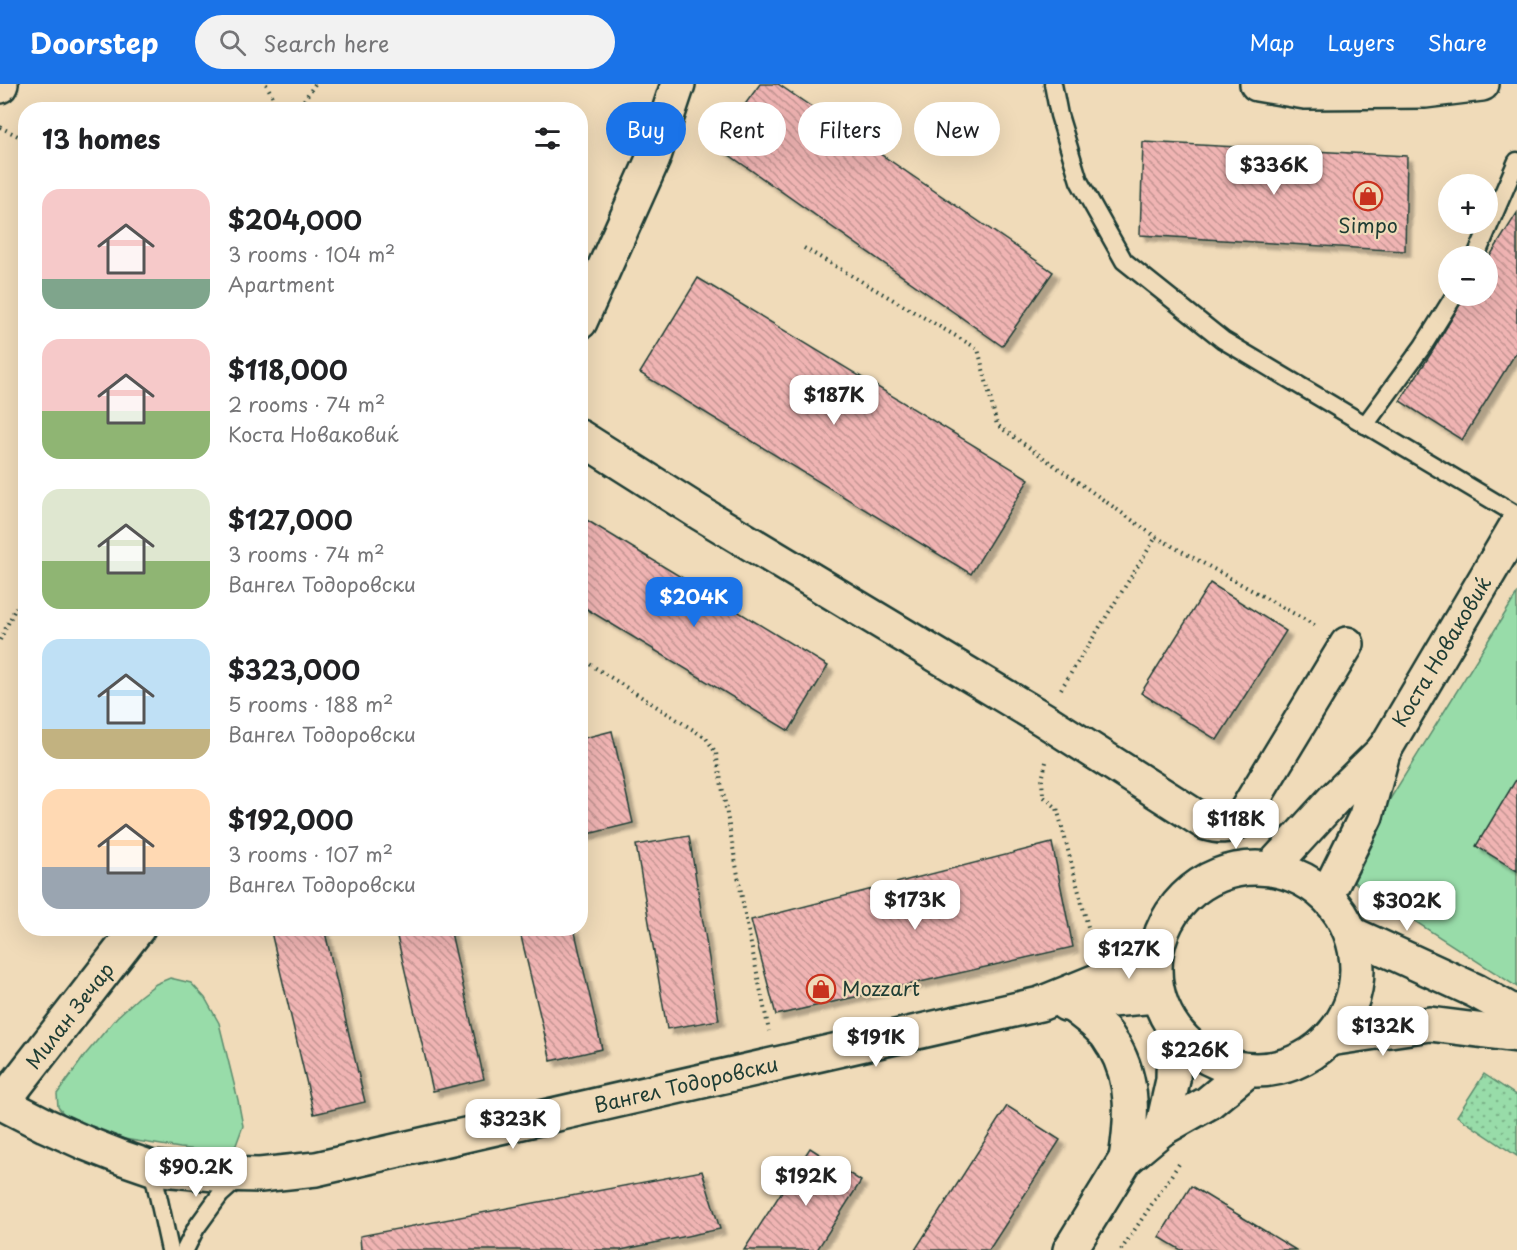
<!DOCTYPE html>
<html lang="en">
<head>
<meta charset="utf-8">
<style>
  :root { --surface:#fff; --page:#f2f2f2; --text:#202124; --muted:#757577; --accent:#1a73e8 }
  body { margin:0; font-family:"Playpen Sans",sans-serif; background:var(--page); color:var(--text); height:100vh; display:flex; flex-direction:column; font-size:22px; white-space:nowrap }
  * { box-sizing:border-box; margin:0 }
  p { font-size:20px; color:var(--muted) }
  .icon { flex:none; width:33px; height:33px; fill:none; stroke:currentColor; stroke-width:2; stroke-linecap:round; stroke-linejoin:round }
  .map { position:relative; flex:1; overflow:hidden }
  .panel { position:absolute; left:18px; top:18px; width:570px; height:834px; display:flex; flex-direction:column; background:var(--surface); border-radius:24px; box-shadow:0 6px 24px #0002 }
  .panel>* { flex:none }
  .hud { position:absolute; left:606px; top:18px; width:570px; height:54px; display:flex; gap:12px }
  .controls { position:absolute; left:1438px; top:90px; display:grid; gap:12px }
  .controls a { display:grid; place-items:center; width:60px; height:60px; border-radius:50%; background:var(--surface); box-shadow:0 6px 24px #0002; font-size:30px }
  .price { position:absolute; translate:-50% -51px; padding:0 14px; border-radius:12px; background:#fff; color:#222; font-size:20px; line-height:39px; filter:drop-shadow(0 2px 3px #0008) }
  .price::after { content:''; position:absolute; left:50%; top:36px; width:18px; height:14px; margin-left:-9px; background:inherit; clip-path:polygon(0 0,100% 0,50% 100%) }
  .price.active { background:var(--accent); color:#fff }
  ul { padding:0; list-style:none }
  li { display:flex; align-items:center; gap:18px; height:150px; padding:0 24px }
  li span { display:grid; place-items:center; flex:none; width:168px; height:120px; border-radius:18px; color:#555 }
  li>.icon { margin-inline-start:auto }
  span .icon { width:72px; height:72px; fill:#fffc; stroke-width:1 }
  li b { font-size:26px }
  h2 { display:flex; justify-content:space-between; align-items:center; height:72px; padding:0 24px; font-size:26px }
  .tag { padding:0 21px; border-radius:27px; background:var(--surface); box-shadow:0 6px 24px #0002; font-size:21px; line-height:54px }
  .tag.active { background:var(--accent); color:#fff }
  header { display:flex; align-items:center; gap:36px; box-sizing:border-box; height:84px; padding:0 30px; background:var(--accent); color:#fff }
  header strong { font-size:28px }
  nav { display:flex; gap:33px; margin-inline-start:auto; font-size:21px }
  .search { width:420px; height:54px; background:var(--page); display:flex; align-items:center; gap:15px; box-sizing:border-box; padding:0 21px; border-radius:33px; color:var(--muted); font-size:22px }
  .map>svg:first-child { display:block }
  .green { fill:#98dca9; stroke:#5c8c6e; stroke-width:1.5 }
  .park { fill:url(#park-dots); stroke:#5c8c6e; stroke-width:1.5 }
  .building { fill:url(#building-back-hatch); stroke:#1f3d34; stroke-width:1.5; filter:url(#shadow) }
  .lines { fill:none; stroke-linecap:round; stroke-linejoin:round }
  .service-casing { stroke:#1f3d34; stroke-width:21 }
  .minor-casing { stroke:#1f3d34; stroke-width:38 }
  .tertiary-casing { stroke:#1f3d34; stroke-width:38 }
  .path { stroke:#1f3d34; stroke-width:4; stroke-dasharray:1.5 4.5; stroke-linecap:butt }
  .service { stroke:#f0dbb9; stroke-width:16 }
  .minor { stroke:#f0dbb9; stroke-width:33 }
  .tertiary { stroke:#f0dbb9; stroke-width:33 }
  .labels { text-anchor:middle; stroke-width:4.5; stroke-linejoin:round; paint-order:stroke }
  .poi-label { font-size:20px; fill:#1f3d34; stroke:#f0dbb9 }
  .street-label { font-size:20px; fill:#1f3d34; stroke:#f0dbb9 }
</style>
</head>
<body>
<header>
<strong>Doorstep</strong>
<div class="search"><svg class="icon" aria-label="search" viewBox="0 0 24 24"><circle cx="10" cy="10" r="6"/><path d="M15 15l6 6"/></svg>Search here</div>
<nav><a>Map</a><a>Layers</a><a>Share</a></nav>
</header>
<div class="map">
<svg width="1517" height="1166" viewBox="0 0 1517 1166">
  <defs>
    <pattern id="park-dots" width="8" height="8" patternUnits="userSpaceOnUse" patternTransform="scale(1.5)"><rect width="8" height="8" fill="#98dca9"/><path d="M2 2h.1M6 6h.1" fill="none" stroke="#7bb48a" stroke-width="1.8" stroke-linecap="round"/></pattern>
    <pattern id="building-back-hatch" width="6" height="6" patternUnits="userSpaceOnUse" patternTransform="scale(1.5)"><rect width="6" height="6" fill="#f0b4b3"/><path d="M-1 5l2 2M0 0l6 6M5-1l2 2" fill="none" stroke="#c29492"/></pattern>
    <filter id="shadow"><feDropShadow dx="5.5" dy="5.5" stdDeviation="1.5" flood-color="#0004"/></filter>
  </defs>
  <rect width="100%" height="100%" fill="#f0dbb9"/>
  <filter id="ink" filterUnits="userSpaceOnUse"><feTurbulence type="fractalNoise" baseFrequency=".0167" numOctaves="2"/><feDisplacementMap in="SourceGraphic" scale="12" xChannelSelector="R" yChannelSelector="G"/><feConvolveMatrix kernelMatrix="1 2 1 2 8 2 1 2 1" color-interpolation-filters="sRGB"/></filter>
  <g filter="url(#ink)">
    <g class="green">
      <polygon points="1517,510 1517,903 1343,791"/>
      <polygon points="170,894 191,899 205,914 219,939 238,1016 243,1042 236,1061 225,1069 180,1064 118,1054 69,1036 58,1023 57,1010 85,971 117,933 140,912 156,900"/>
    </g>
    <polygon class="park" points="1484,990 1517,1012 1517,1072 1457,1032"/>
    <g class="building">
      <polygon points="760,0 778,0 1053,188 1002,262 715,61"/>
      <polygon points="1143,58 1407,72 1405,167 1140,151"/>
      <polygon points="1517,129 1517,267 1462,356 1400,317 1432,268 1465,212 1488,212 1488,175"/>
      <polygon points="698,194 1029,395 971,490 640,289"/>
      <polygon points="580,432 828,582 789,647 580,521"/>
      <polygon points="1210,499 1286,547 1217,656 1141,609"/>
      <polygon points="612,647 633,739 580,752 580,655"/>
      <polygon points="1517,694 1517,787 1476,762"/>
      <polygon points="689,752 719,936 667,945 636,761"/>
      <polygon points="1052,759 1073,863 776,931 751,836"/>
      <polygon points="287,844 324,844 365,1018 314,1030 271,848"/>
      <polygon points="395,844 450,844 484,995 433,1007"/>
      <polygon points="519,844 574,844 602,965 551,977"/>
      <polygon points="1007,1022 1060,1056 989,1166 915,1166"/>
      <polygon points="810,1064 861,1097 817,1166 744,1166"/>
      <polygon points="702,1087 720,1145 621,1166 361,1166 360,1152"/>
      <polygon points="1191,1102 1296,1166 1181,1166 1159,1153"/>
    </g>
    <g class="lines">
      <g class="service-casing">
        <g id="service">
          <polyline points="1053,0 1059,31 1079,97 1124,177 1223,256 1517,431"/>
          <polyline points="1476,172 1517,77"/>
          <polyline points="1365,341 1423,262 1454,212"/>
          <polyline points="152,1084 170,1166"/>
          <polyline points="185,1166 196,1144 220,1111 240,1093"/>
        </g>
      </g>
      <g class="minor-casing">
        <g id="minor">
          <polyline points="1257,0 1305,8 1425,7 1482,0"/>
          <polyline points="0,2 1,0"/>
          <polyline points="580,238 653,75 678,0"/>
          <path d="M580,353L700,429L1043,635L1206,739C1219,743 1228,743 1240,737L1347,560"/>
          <polyline points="1066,920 1156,912"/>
          <polyline points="0,1018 45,1041 85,1059 123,1074 152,1084 215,1090 260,1091 316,1085 1040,920 1153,874"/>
          <polyline points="2,1019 138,844"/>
        </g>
      </g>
      <g class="tertiary-casing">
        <g id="tertiary">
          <circle cx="1256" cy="885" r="101"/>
          <polyline points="1271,784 1335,714 1385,665 1517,441"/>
          <polyline points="1327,811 1366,732 1384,665"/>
          <polyline points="1352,850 1476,907 1517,930"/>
          <path d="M1071,920C1082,929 1094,937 1103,947C1108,951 1110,957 1114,962C1135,998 1132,1036 1126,1075"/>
          <polyline points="1329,955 1430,940 1517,951"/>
          <polyline points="1162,1045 1173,996 1174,947"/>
          <polyline points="1070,1166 1126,1075 1162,1045 1208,1019 1248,986"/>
        </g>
      </g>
      <g class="path">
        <polyline points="266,0 280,26"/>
        <polyline points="297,26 315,0"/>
        <polyline points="0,43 26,56"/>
        <polyline points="804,164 978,265 997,341 1156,453 1318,543"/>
        <polyline points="0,556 16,523"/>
        <polyline points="580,574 706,654 716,669 746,836 769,947"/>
        <polyline points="1061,605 1156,453"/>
        <polyline points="1046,678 1042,696 1043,712 1057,724 1093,862"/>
        <polyline points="1121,1166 1181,1077"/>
      </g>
      <use href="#service" class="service"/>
      <use href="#minor" class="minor"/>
      <use href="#tertiary" class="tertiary"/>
    </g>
  </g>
  <defs>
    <g id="shop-ring" transform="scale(1.5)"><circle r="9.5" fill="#f0dbb9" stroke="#c8321e" stroke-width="1.5"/><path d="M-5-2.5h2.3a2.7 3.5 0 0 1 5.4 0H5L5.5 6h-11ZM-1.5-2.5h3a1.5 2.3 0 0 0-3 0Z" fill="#c8321e"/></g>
  </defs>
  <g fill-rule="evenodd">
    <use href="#shop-ring" x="1368" y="112"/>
    <use href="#shop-ring" x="821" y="905"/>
  </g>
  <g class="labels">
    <g class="poi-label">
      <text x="1368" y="149">Simpo</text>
      <text x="842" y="912" text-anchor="start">Mozzart</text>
    </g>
    <g class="street-label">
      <text transform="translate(1442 568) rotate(-59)" y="7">Коста Новаковиќ</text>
      <text transform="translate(70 932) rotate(-52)" y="7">Милан Зечар</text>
      <text transform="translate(686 1001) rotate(-13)" y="7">Вангел Тодоровски</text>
    </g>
  </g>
</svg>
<div class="controls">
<a>+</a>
<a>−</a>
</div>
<b class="price" style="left:1274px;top:112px">$336K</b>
<b class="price" style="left:834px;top:342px">$187K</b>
<b class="price active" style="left:694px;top:544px">$204K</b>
<b class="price" style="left:1236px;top:766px">$118K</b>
<b class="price" style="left:915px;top:847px">$173K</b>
<b class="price" style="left:1407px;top:848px">$302K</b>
<b class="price" style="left:1129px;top:896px">$127K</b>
<b class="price" style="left:1383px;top:973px">$132K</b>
<b class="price" style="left:876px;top:984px">$191K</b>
<b class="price" style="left:1195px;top:997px">$226K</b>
<b class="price" style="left:513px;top:1066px">$323K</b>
<b class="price" style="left:196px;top:1114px">$90.2K</b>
<b class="price" style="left:806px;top:1123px">$192K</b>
<div class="hud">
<a class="tag active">Buy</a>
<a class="tag">Rent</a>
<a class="tag">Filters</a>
<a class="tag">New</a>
</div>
<section class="panel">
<h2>13 homes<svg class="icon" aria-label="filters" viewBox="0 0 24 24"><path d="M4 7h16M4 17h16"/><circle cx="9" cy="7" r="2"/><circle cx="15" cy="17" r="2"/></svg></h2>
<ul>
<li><span style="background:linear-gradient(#f6c9c9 75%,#7fa58c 0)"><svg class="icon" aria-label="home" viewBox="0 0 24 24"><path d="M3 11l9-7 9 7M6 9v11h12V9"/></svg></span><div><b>$204,000</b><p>3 rooms · 104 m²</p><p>Apartment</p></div></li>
<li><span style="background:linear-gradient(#f6c9c9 60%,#8fb573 0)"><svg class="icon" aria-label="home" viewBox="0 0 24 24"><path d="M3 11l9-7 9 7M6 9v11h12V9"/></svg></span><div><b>$118,000</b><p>2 rooms · 74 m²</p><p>Коста Новаковиќ</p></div></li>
<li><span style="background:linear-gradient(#dfe7d0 60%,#8fb573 0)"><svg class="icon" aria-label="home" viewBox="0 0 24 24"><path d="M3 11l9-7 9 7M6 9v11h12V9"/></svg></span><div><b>$127,000</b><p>3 rooms · 74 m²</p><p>Вангел Тодоровски</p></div></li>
<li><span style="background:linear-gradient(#bfe0f5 75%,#c2b280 0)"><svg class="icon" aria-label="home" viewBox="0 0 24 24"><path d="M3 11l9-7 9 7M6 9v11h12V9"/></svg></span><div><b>$323,000</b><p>5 rooms · 188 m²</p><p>Вангел Тодоровски</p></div></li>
<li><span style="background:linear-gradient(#ffd9b3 65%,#9aa5b1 0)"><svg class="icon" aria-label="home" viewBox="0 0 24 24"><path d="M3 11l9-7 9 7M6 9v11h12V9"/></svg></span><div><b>$192,000</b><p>3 rooms · 107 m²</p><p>Вангел Тодоровски</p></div></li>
</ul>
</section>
</div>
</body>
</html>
